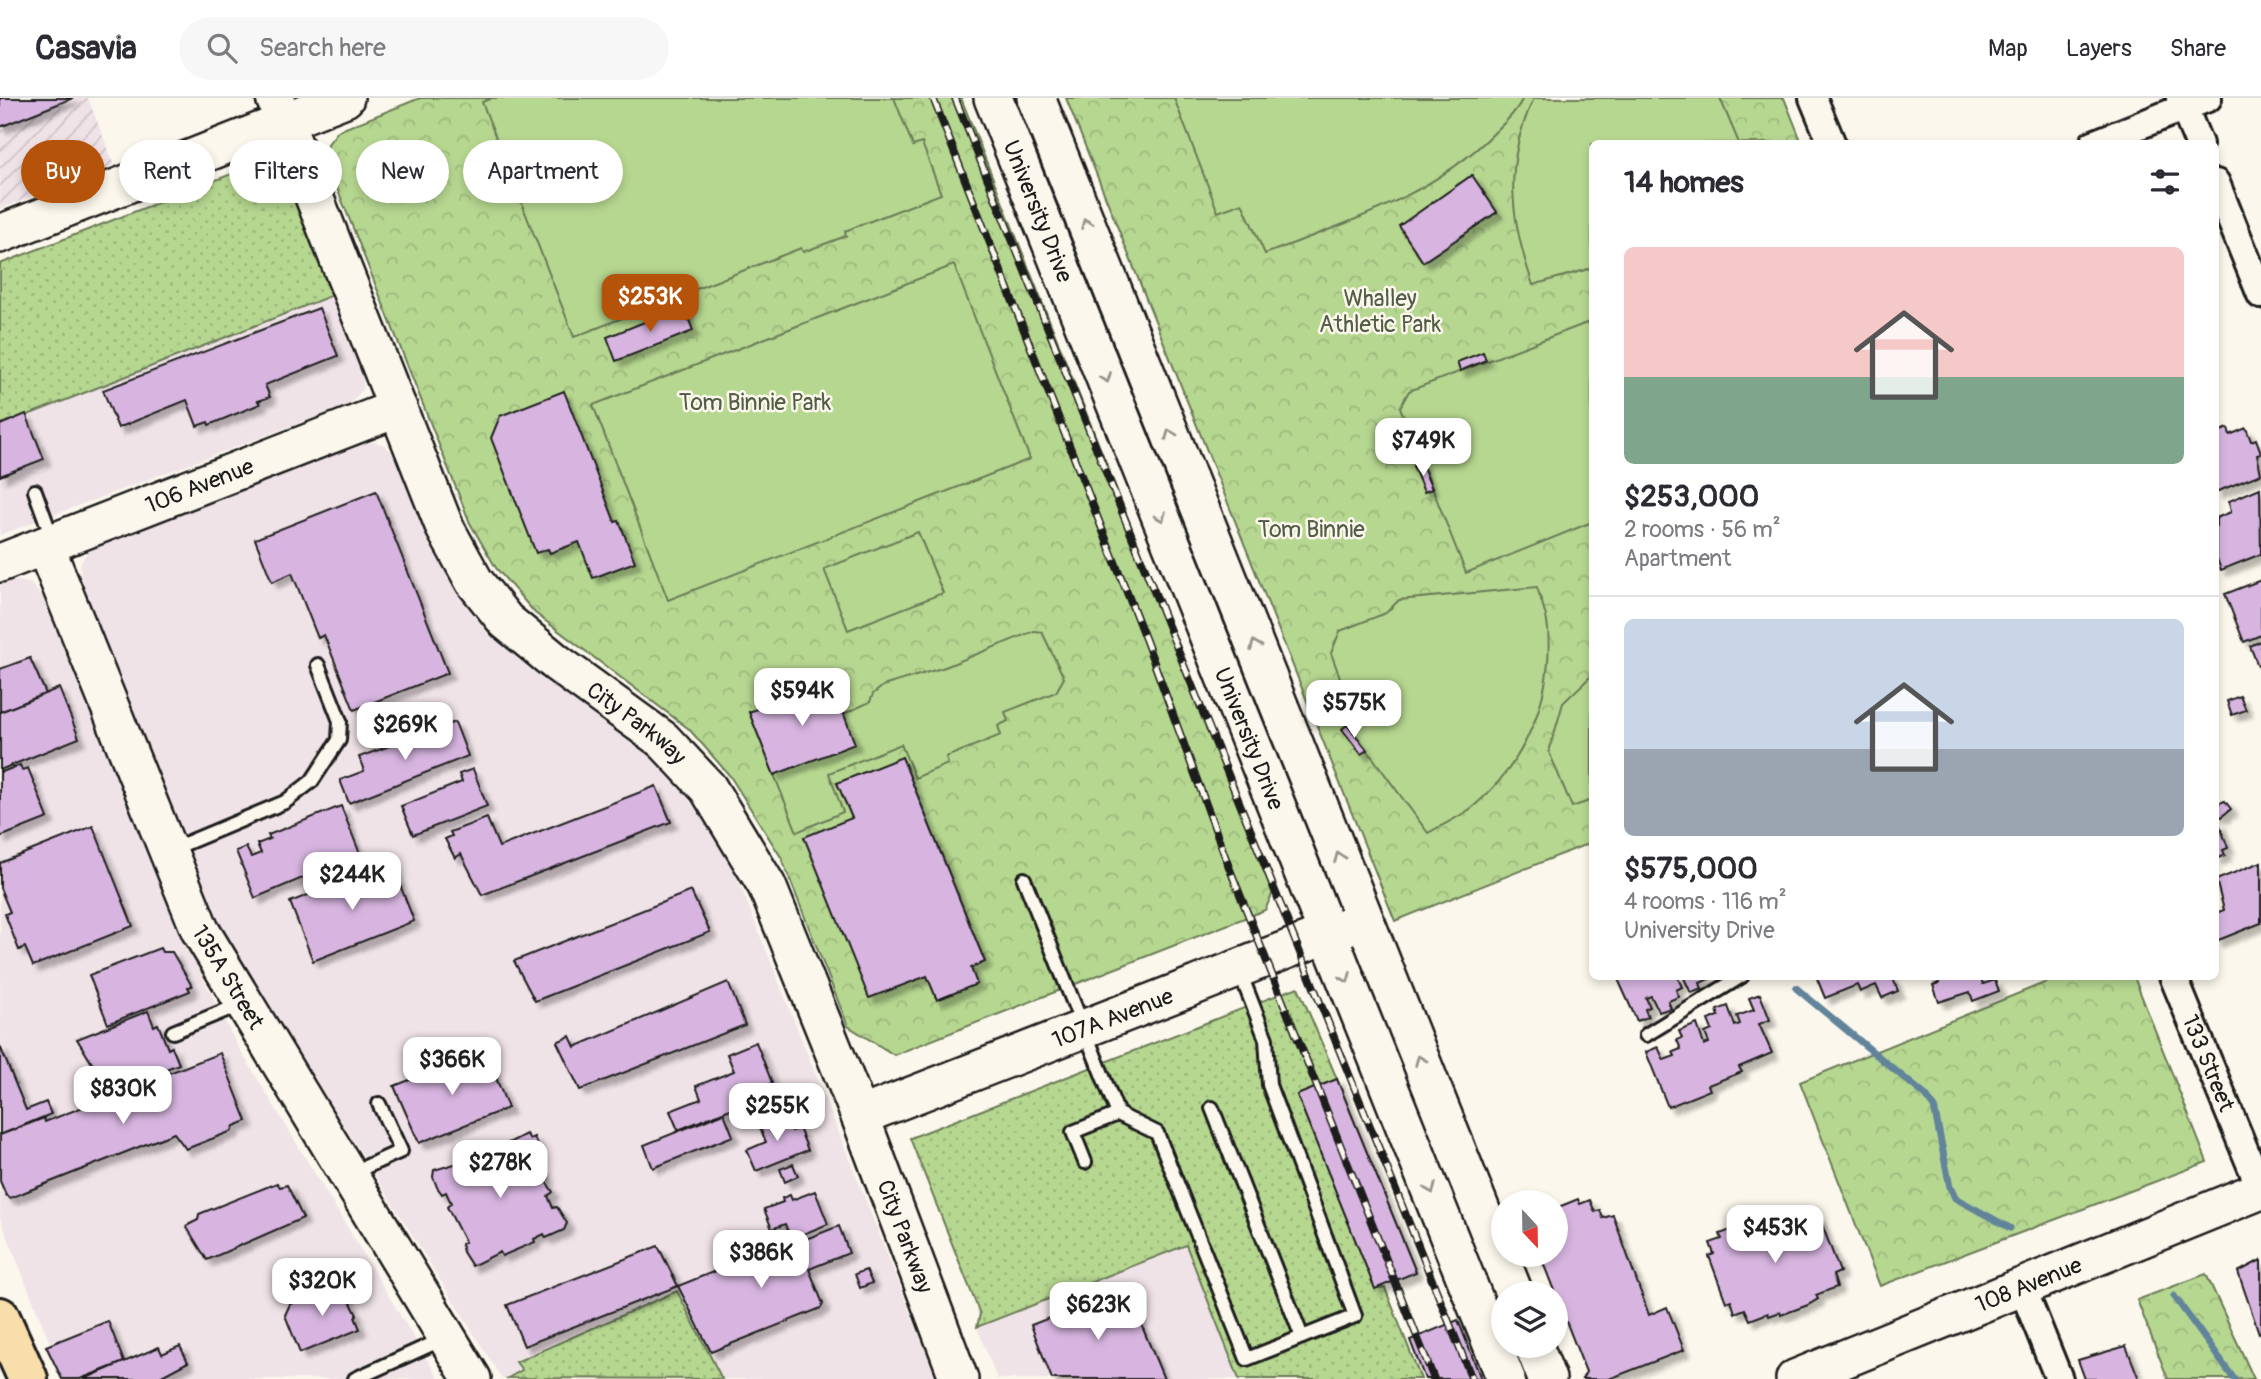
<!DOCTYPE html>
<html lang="en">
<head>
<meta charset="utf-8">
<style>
  :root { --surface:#fff; --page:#f7f7f7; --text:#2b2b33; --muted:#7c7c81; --line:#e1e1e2; --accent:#b45309 }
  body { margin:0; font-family:Pangolin,sans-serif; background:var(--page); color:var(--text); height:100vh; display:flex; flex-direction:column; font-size:26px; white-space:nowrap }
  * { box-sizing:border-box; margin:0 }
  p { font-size:23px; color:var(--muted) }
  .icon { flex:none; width:38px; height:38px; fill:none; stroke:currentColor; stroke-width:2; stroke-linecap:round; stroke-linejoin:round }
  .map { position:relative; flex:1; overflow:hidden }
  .panel { position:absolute; left:1589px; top:42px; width:630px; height:840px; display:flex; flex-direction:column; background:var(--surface); border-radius:10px; box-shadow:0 4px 10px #0003 }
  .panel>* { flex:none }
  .guide { position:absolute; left:21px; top:42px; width:665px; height:63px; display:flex; gap:14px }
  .needle { width:46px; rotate:158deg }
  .tools { position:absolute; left:1491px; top:1092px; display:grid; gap:14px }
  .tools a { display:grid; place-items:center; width:77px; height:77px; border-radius:50%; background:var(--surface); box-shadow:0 4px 10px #0003; font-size:35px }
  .price { position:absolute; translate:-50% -60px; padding:0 16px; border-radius:14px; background:#fff; color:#222; font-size:23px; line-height:46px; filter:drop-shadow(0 2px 4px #0008) }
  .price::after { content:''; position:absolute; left:50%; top:42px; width:21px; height:16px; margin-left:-10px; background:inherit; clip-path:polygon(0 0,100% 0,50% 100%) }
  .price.active { background:var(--accent); color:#fff }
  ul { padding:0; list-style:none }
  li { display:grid; align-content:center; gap:14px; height:371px; padding:0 35px }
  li+li { border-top:2px solid var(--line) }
  li span { display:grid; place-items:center; height:217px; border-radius:10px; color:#555 }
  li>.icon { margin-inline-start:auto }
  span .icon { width:126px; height:126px; fill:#fffc; stroke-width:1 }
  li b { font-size:30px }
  h2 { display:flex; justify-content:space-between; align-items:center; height:84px; padding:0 35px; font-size:30px }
  .tag { padding:0 24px; border-radius:32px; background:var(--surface); box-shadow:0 4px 10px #0003; font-size:24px; line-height:63px }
  .tag.active { background:var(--accent); color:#fff }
  header { display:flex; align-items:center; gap:42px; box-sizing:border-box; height:98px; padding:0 35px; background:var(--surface); border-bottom:2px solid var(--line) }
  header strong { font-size:33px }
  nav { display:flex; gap:38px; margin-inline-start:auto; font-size:24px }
  .search { width:490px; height:63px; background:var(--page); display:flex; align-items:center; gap:18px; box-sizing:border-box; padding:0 24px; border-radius:38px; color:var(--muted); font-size:26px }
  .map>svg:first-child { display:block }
  .built { fill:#f0e3e8 }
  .industrial { fill:url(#industrial-furrows) }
  .grass { fill:url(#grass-dots); stroke:#697a56; stroke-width:2 }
  .forest { fill:url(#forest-crowns); stroke:#697a56; stroke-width:2 }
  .garden { fill:#b6d790; stroke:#697a56; stroke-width:2 }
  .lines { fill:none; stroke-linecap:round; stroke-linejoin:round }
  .stream { stroke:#62849b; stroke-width:7 }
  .building { fill:#d7b5e0; stroke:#1c1c1c; stroke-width:2; filter:url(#shadow) }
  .lane-casing { stroke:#1c1c1c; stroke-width:18 }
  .street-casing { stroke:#1c1c1c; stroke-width:32 }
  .secondary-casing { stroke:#1c1c1c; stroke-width:42 }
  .primary-casing { stroke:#1c1c1c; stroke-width:44 }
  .lane { stroke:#fbf7ec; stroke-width:12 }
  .street { stroke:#fbf7ec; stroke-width:26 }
  .secondary { stroke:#fbf7ec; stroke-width:37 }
  .primary { stroke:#f8deab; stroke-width:38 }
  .rail-casing { stroke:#1c1c1c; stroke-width:8 }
  .rail { stroke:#fbf7ec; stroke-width:5; stroke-dasharray:16; stroke-linecap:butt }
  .oneway { stroke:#97948e }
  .labels { text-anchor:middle; stroke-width:5; stroke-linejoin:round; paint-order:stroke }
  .street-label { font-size:23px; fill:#1c1c1c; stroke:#fbf7ec }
  .park-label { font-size:23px; fill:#525d45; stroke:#fbf7ec }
</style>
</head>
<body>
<header>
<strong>Casavia</strong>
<div class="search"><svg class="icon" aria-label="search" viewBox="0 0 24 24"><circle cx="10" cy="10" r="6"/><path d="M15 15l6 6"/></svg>Search here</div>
<nav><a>Map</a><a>Layers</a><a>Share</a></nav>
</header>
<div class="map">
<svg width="2261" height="1281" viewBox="0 0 2261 1281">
  <defs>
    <pattern id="industrial-furrows" width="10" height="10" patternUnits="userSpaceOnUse" patternTransform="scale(1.75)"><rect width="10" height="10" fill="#f0e3e8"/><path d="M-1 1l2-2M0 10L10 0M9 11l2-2" fill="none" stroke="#cdc2c6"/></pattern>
    <pattern id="grass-dots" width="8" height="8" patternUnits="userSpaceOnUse" patternTransform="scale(1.75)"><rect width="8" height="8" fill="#b6d790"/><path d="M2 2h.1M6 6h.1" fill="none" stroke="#9cb87c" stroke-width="1.8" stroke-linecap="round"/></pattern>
    <pattern id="forest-crowns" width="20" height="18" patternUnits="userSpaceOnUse" patternTransform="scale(1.75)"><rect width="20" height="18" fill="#b6d790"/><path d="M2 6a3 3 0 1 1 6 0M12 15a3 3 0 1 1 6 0" fill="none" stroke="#9cb87c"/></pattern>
    <filter id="shadow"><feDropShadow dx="6" dy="6" stdDeviation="2" flood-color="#0004"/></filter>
  </defs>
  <rect width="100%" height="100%" fill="#fbf7ec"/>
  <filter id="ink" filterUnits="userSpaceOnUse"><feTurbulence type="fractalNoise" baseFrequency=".0143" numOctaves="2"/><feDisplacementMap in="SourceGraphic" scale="14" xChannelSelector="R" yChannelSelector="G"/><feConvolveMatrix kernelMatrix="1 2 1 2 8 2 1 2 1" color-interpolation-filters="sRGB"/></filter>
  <g filter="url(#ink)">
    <g class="built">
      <polygon points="333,197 363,275 363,291 350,306 0,437 0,328"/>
      <polygon points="375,344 384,347 396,358 445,468 458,491 501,542 554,586 645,649 693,700 723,744 937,1281 502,1281 215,821 81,486 80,466 86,456 96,449 356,347"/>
      <polygon points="13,482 30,485 46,502 173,821 236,945 439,1281 69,1281 55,1258 0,1120 0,486"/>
      <polygon points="1186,1146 1239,1281 997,1281 977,1229"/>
    </g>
    <polygon class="industrial" points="0,0 88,0 114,67 0,111"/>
    <g class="grass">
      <polygon points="257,66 276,71 286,82 333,197 0,328 0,166"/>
      <polygon points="1298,889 1337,981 1297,997 1375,1190 1385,1190 1421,1281 1239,1281 1186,1147 977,1229 980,1216 910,1040"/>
      <polygon points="677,1193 722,1281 508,1280 522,1272 516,1264"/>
    </g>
    <g class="forest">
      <polygon points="420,0 961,0 1275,790 1265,812 894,957 848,928 781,759 730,678 689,631 535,515 496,470 470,425 326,62 328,46 338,33"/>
      <polygon points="1066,0 1784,0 1802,45 1592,46 1592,744 1395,823"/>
      <polygon points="2059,879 2134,879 2207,1064 1880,1188 1800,984"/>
      <polygon points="2206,1176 2254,1281 2168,1281 2137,1202"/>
    </g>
    <g class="garden">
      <polygon points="492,0 894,0 913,48 922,45 941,96 845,133 846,138 803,154 801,150 574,239 482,4"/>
      <path d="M1174,0H1523C1517,13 1507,23 1496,33C1433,98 1348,124 1265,156L1242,105L1218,114Z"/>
      <path d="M1534,0H1720L1739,45L1592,46V170L1533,187C1510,121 1503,65 1534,0Z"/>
      <polygon points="954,167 1030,361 668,502 593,307"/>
      <polygon points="1592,223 1592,424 1466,475 1400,309 1409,293"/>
      <polygon points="918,434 943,495 848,532 824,471"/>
      <path d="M1537,489C1541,502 1547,517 1548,531C1553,599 1526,664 1474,708C1461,719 1443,726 1428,735L1348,626L1349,604L1331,555L1340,533L1386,515L1399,502Z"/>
      <polygon points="1034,533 1042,534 1064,580 1056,594 1005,614 1008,623 998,628 1001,637 946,659 948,666 915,680 901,646 829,675 843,714 797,734 749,614 831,582 844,616 870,604 873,596 883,588 945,569"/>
      <polygon points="1592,577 1592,702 1572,709 1549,654 1563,605"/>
    </g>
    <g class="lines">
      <g class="stream">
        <polyline points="1796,890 1926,998 1934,1009 1950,1089 1955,1100 2010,1130"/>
        <polyline points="2174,1198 2234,1281"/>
      </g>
    </g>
    <g class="building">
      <polygon points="0,0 73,0 0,29"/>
      <polygon points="1472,77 1497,114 1423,164 1399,128"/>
      <polygon points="684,208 693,233 616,263 607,239"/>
      <polygon points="319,210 338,258 265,287 270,299 258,303 260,306 209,327 208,324 197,328 187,302 118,330 103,292"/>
      <polygon points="1483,254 1486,262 1460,273 1457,264"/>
      <polygon points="564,293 615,424 619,423 635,464 593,480 579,444 550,455 548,451 536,455 491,340 500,318"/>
      <polygon points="26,316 44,361 0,378 0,327"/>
      <polygon points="2228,330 2230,337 2246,330 2251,343 2256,341 2261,355 2257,356 2261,376 2216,394 2216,335"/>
      <polygon points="1421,365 1432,391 1424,394 1413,368"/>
      <polygon points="2260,390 2261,456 2221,472 2216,458 2216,420 2231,414 2229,403"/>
      <polygon points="376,393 448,575 354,612 324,537 318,540 292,475 272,484 255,441"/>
      <polygon points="2261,482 2261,537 2244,544 2225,496"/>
      <polygon points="2261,543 2261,566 2258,568 2250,548"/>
      <polygon points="30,560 46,596 0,614 0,571"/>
      <polygon points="831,582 855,646 774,677 749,614"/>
      <polygon points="59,590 79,640 0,672 0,614"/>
      <polygon points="2240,598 2246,612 2232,617 2227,603"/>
      <polygon points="455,624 468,658 349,705 340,682 364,673 359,659"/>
      <polygon points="1347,627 1367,652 1361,656 1342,631"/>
      <polygon points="902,659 985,864 971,870 977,886 937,902 927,878 869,900 804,739 852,720 837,685"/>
      <polygon points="20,667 22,672 28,670 48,720 0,739 0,672 2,674"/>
      <polygon points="473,671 487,708 413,737 401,708 462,684 459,676"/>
      <polygon points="656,688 671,724 482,797 461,756 455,760 445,741 452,738 450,734 487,720 499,749"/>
      <polygon points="2225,703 2231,711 2221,719 2216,716 2216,706"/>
      <polygon points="341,708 360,756 255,800 236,753 246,749 251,759 261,755 257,746 270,741 268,737"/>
      <polygon points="2219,725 2228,750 2223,752 2225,757 2216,761 2216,727"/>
      <polygon points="93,728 133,828 33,868 25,849 19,852 5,816 10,814 0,790 0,765"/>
      <polygon points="391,764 414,823 313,863 290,804"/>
      <polygon points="2261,764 2261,825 2216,843 2216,815 2224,812 2216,782"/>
      <polygon points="691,793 710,834 535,903 514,863"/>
      <polygon points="160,850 162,854 172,854 192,888 188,889 190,893 108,926 89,877"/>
      <polygon points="1683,878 1711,878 1711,880 1700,885 1702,891 1691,895"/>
      <polygon points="1683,878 1678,880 1682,889 1676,892 1679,899 1668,903 1671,910 1659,914 1651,898 1646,900 1650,909 1645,911 1648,919 1637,923 1617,879"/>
      <polygon points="1816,878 1892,878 1898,893 1882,900 1876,887 1860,894 1857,887 1825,900"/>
      <polygon points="1937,878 1980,878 1983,886 1995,882 1999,893 1973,903 1970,894 1939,904 1933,887 1939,885"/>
      <polygon points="728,884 745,927 580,992 557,944 570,938 575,949"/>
      <polygon points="1760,896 1770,922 1759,926 1772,955 1739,969 1742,974 1708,987 1710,992 1668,1009 1646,954 1658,949 1664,962 1675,958 1673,954 1681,951 1677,942 1682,940 1679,933 1697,926 1704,947 1709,945 1705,935 1712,932 1708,922 1719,918 1717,912 1728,908 1735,928 1740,926 1737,918 1754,912 1749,900"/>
      <polygon points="148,913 154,928 158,926 168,951 172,949 179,966 109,993 77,941"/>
      <polygon points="756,944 772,985 744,996 748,1004 678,1032 670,1013 701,1001 696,988 734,973 727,956"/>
      <polygon points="0,948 26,1012 46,1004 51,1016 0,1037"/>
      <polygon points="489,951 492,961 489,962 508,1010 419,1045 394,988"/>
      <polygon points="220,955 247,1023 234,1028 232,1033 186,1051 174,1035 10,1100 6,1097 0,1083 0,1037 44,1020 45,1024"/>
      <polygon points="1337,981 1416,1174 1375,1191 1297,997"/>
      <polygon points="724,1015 733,1038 653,1070 644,1047"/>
      <polygon points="784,1015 792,1033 799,1030 808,1052 756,1073 747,1052 766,1044 758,1025"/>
      <polygon points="526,1036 530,1041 534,1039 538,1049 534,1050 538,1058 533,1060 538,1072 544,1071 548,1081 545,1082 553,1094 548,1098 553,1110 557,1109 567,1125 564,1132 546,1140 544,1136 534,1141 535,1144 502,1158 500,1154 472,1168 463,1154 461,1146 465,1144 447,1109 451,1105 446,1094 442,1096 437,1089 433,1079 434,1072 465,1063 463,1060 497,1046 499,1050"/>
      <polygon points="793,1066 798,1078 785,1084 780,1071"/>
      <polygon points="277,1085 280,1089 287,1087 303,1120 207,1162 186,1128 198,1122 199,1116"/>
      <polygon points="815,1093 828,1126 791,1141 785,1126 772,1131 764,1111 783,1104 782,1100 790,1097 792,1102"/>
      <polygon points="1578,1101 1580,1106 1590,1102 1595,1114 1600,1112 1603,1120 1613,1117 1649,1217 1667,1209 1684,1252 1609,1281 1582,1281 1586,1274 1540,1157 1556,1157 1556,1110"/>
      <polygon points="1807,1111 1811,1122 1819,1119 1840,1174 1833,1177 1837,1189 1816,1197 1818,1201 1808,1207 1781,1217 1780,1214 1769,1218 1768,1215 1750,1222 1745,1211 1735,1215 1731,1202 1726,1204 1709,1158 1714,1156 1710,1145 1722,1141 1720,1136 1741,1128 1742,1131"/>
      <polygon points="839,1128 849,1155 809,1171 823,1206 821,1210 711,1254 678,1188 795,1141 796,1145"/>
      <polygon points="658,1148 678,1188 524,1248 507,1207"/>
      <polygon points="2261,1162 2261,1234 2259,1235 2238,1174"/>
      <polygon points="866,1172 872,1185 860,1190 855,1176"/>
      <polygon points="341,1185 357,1217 355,1219 360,1231 300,1255 285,1217 290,1206"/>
      <polygon points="1126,1190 1164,1281 1052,1281 1031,1227"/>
      <polygon points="1458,1222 1481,1281 1425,1281 1410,1242"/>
      <polygon points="108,1223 124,1264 80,1281 62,1281 46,1248"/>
      <polygon points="180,1248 188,1264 156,1281 84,1281 159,1249 162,1256"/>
      <polygon points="2126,1248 2139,1281 2085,1281 2078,1262"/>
    </g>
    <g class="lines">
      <g class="lane-casing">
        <g id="lane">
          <polyline points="35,393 52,440"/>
          <polyline points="170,752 285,704 312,683 339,642 340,623 318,567"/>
          <polyline points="1024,781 1118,1016 1073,1034 1085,1064"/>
          <polyline points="173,934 241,906"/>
          <polyline points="1646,937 1742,878"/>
          <polyline points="1212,1010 1302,1239"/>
          <polyline points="1118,1016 1157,1035 1247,1261 1355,1218 1269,987 1266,941 1239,872"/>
          <polyline points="352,1075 401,1053 379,1006"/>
          <polyline points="355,1281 443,1241"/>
        </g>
      </g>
      <g class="street-casing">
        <g id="street">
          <polyline points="1813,0 1832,46"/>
          <polyline points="2180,0 2199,46"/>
          <polyline points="2093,46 2208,0"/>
          <polyline points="2216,85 2261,197"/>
          <path id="s1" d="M2173,878L2261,1092"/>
          <polyline points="2022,1189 2059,1281"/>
        </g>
      </g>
      <g class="secondary-casing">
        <g id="secondary">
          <path id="s2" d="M275,0L445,430L474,483L506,523L557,565L663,642L708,690L767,788L860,1018L959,1281"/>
          <path id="s3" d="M993,0L1506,1281"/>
          <polyline points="1036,0 1514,1195"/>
          <polyline points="0,136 345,0"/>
          <path id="s4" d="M45,448L200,832L472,1281"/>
          <path id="s5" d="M0,465L398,310"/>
          <path id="s6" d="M860,1018L1350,827"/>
          <polyline points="1534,1248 1547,1281"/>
          <path id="s7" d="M1795,1281L2261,1092"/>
        </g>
      </g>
      <g class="primary-casing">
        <polyline id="primary" points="0,1219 28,1281"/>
      </g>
      <use href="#lane" class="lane"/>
      <use href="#street" class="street"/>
      <use href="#secondary" class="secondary"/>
      <use href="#primary" class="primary"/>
      <g class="rail-casing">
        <g id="rail">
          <polyline points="933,0 1146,543 1229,769 1434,1281"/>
          <polyline points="955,0 1472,1281"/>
        </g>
      </g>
      <use href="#rail" class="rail"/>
    </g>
    <defs><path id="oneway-chevron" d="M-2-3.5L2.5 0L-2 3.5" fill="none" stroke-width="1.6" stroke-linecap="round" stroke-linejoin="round" transform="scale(1.75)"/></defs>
    <g class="oneway">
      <use href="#oneway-chevron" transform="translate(1086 125) rotate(-112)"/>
      <use href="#oneway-chevron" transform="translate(1106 280) rotate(69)"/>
      <use href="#oneway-chevron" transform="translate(1170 336) rotate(-112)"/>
      <use href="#oneway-chevron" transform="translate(1161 419) rotate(68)"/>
      <use href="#oneway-chevron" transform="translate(1255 547) rotate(-112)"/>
      <use href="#oneway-chevron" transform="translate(1339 759) rotate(-112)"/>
      <use href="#oneway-chevron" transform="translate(1346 880) rotate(68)"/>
      <use href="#oneway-chevron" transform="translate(1420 962) rotate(-112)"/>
      <use href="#oneway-chevron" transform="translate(1431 1091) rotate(68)"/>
    </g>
  </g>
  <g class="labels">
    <g class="street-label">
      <text dy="8" stroke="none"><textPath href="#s3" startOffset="122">University Drive</textPath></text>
      <text dy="8" stroke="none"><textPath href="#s5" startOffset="214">106 Avenue</textPath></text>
      <text dy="8" stroke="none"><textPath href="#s2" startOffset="740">City Parkway</textPath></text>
      <text dy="8" stroke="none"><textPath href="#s3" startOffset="690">University Drive</textPath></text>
      <text dy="8" stroke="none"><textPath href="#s4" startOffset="469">135A Street</textPath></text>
      <text dy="8" stroke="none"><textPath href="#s6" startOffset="271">107A Avenue</textPath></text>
      <text dy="8" stroke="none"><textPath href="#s1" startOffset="94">133 Street</textPath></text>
      <text dy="8" stroke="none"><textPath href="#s2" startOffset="1328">City Parkway</textPath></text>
      <text dy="8" stroke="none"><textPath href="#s7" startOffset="252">108 Avenue</textPath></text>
    </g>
    <g class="park-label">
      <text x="1380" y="208">Whalley<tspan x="1380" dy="26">Athletic Park</tspan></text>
      <text x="755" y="312">Tom Binnie Park</text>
      <text x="1311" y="439">Tom Binnie</text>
    </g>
  </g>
</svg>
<div class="tools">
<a><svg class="needle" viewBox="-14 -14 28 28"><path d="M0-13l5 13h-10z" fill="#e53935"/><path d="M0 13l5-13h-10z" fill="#7c7c81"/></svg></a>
<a><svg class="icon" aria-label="layers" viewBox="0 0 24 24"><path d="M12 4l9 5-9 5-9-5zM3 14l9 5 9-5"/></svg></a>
</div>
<b class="price active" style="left:650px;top:236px">$253K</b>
<b class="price" style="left:1423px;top:380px">$749K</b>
<b class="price" style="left:802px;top:630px">$594K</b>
<b class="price" style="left:1354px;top:642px">$575K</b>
<b class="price" style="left:405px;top:664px">$269K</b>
<b class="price" style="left:352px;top:814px">$244K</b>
<b class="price" style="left:452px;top:999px">$366K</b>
<b class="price" style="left:123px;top:1028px">$830K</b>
<b class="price" style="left:777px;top:1045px">$255K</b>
<b class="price" style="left:500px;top:1102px">$278K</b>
<b class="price" style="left:1775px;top:1167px">$453K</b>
<b class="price" style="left:761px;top:1192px">$386K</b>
<b class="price" style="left:322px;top:1220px">$320K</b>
<b class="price" style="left:1098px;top:1244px">$623K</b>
<div class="guide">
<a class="tag active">Buy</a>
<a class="tag">Rent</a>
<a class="tag">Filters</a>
<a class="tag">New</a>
<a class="tag">Apartment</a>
</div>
<section class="panel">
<h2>14 homes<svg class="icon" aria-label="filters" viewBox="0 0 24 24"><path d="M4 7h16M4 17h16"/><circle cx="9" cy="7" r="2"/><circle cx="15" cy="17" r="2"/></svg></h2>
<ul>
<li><span style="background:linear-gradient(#f6c9c9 60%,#7fa58c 0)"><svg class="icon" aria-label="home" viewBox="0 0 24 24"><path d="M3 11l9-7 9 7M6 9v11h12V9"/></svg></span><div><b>$253,000</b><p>2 rooms · 56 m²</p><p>Apartment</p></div></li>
<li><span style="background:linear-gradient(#c9d6e8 60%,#9aa5b1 0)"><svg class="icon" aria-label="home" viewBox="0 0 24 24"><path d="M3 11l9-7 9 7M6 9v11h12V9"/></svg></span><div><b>$575,000</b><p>4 rooms · 116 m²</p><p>University Drive</p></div></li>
</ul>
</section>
</div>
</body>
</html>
